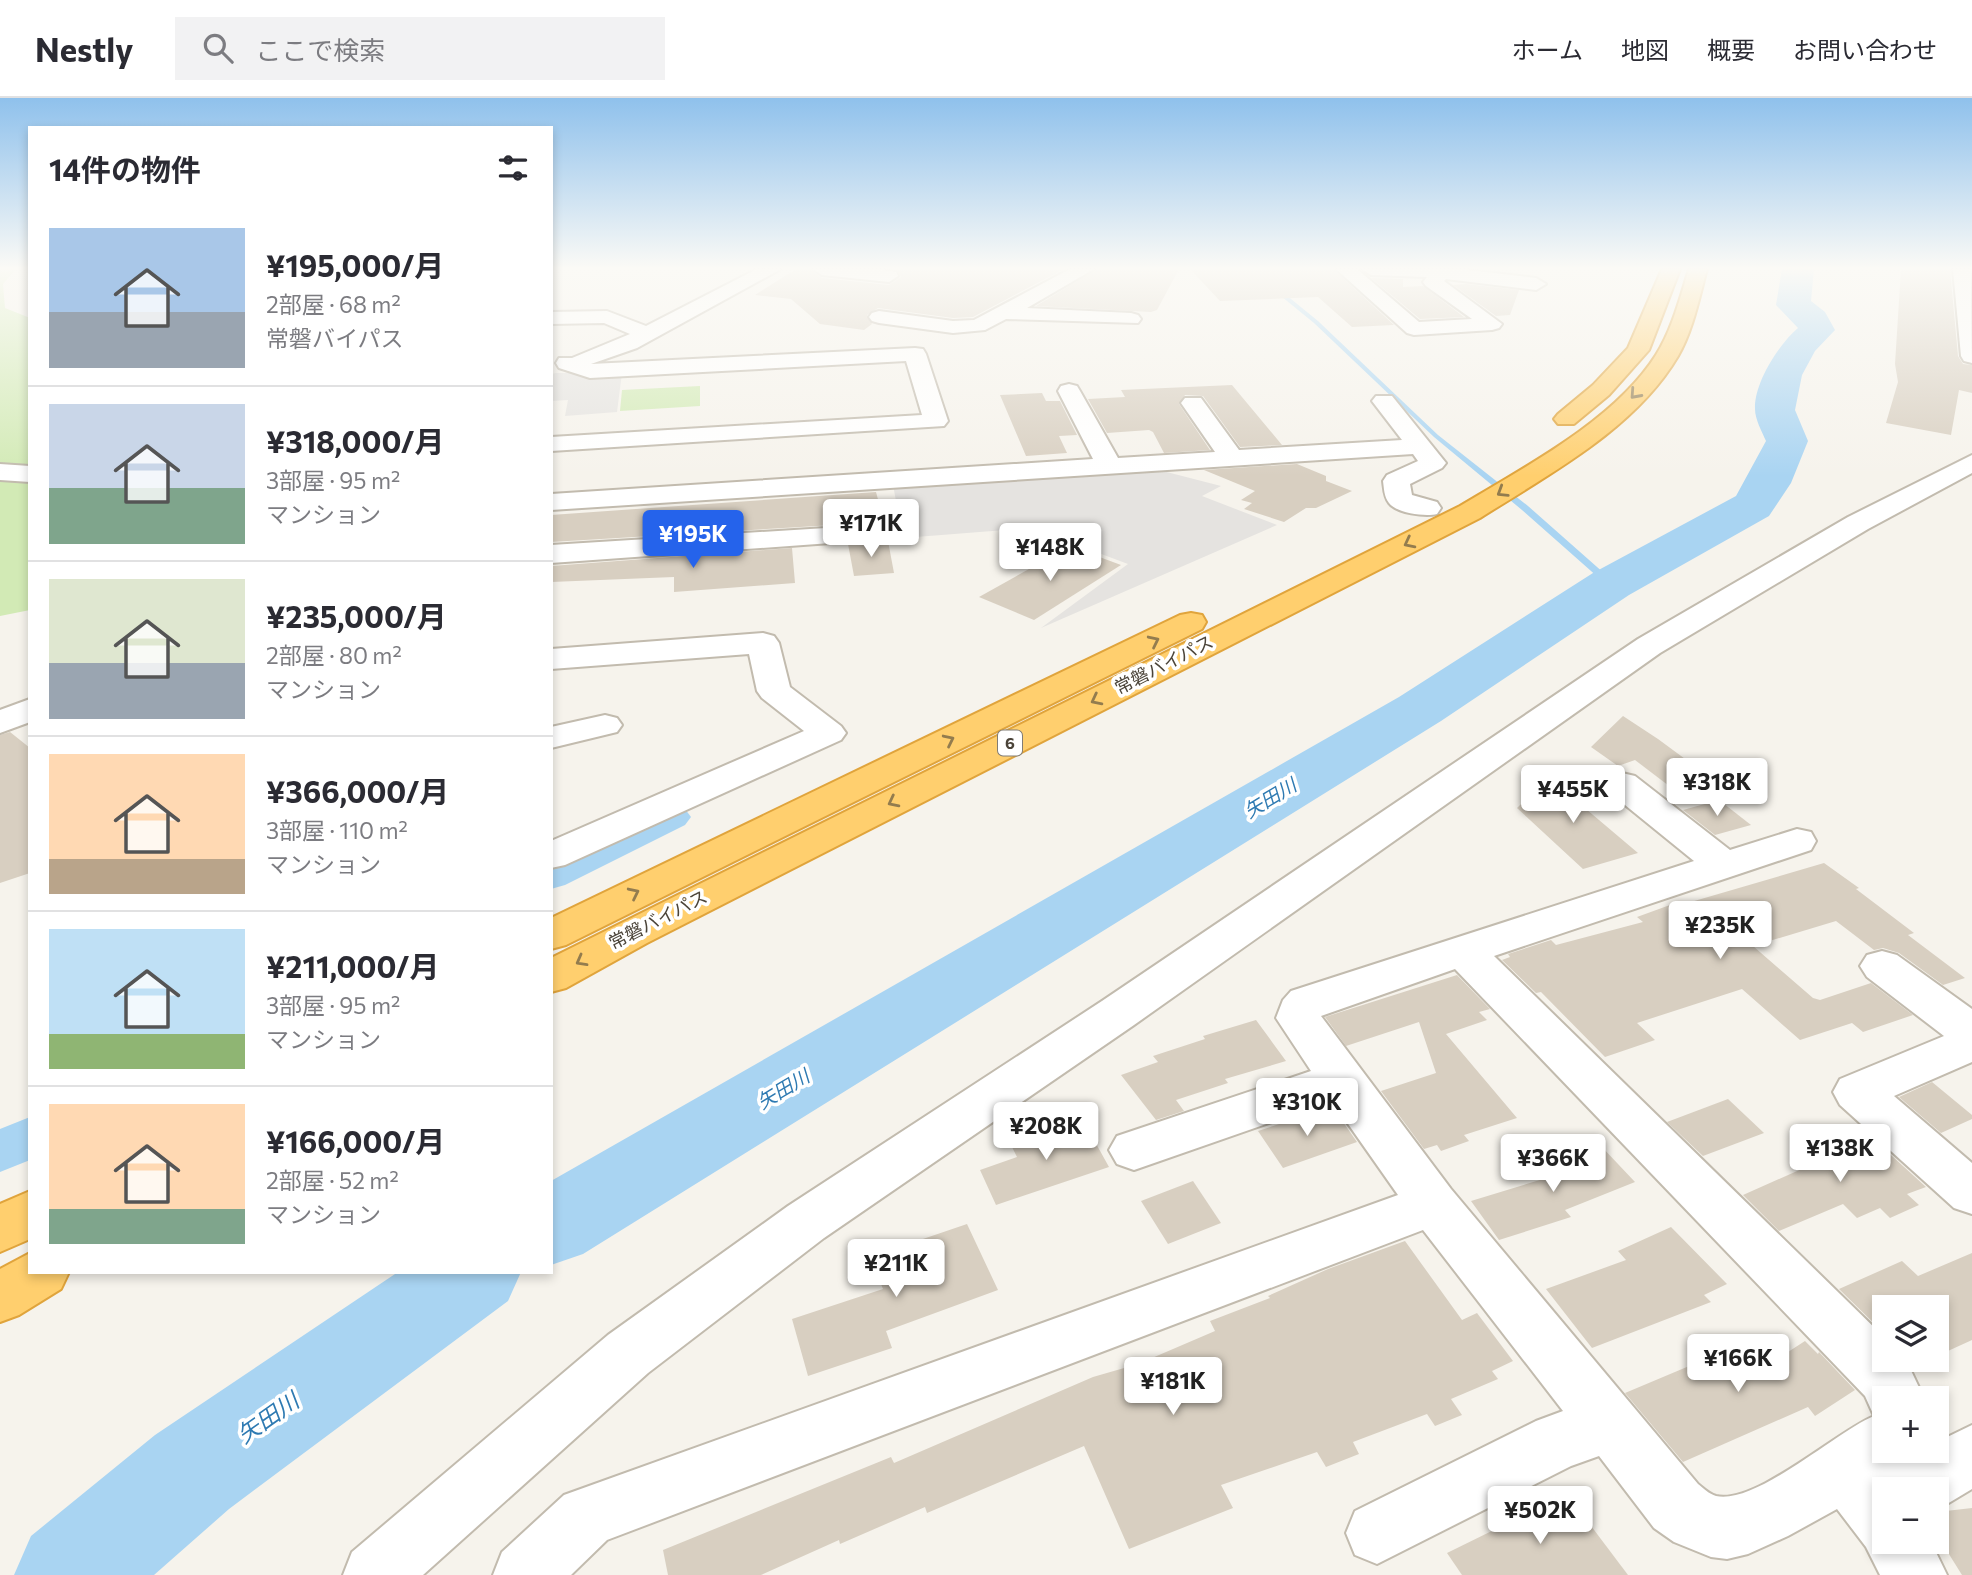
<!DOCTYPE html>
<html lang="ja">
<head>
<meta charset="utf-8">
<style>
  :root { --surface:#fff; --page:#f2f2f3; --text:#2b2b33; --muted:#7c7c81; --line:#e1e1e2; --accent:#2563eb }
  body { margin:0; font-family:Commissioner,"Noto Sans JP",sans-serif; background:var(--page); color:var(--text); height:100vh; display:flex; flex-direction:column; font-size:26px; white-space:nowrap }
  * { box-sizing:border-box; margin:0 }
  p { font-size:23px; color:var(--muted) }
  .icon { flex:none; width:38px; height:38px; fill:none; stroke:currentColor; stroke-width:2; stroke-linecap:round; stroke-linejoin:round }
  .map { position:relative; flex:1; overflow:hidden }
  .panel { position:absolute; left:28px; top:28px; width:525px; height:1148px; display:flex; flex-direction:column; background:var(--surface); border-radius:0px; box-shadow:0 4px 10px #0003 }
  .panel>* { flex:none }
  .buttons { position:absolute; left:1872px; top:1197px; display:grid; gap:14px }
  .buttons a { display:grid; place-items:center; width:77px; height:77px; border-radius:0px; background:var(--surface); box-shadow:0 4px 10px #0003; font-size:35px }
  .price { position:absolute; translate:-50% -60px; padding:0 16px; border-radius:7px; background:#fff; color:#222; font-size:23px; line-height:46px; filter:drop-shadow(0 2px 4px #0008) }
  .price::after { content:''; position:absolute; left:50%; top:42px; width:21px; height:16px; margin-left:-10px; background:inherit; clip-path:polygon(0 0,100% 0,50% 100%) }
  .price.active { background:var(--accent); color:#fff }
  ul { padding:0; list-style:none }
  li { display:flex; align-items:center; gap:21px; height:175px; padding:0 21px }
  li+li { border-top:2px solid var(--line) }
  li span { display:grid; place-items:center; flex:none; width:196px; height:140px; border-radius:0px; color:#555 }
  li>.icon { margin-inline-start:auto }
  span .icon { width:84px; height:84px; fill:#fffc; stroke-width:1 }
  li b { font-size:30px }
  h2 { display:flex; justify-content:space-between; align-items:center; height:84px; padding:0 21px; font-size:30px }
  header { display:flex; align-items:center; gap:42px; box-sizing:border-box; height:98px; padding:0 35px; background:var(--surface); border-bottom:2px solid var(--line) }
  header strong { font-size:33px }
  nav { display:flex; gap:38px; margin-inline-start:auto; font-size:24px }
  .search { width:490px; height:63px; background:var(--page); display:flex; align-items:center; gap:18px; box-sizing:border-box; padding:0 24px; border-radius:0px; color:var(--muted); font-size:26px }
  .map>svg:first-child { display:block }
  .green { fill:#d2eab5 }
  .parking { fill:#e5e3e0 }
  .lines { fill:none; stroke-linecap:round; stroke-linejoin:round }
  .stream { fill:#a9d4f2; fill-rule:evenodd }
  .canal { fill:#a9d4f2; fill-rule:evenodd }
  .river { fill:#a9d4f2; fill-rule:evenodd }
  .building { fill:#d8cfc1 }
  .minor-casing { stroke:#c2bbae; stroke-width:4 }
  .highway-casing { stroke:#e0a43c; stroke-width:4 }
  .minor { fill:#fff; fill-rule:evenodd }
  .highway { fill:#ffcf6e; fill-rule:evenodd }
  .oneway { stroke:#937c4e }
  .labels { text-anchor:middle; stroke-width:7; stroke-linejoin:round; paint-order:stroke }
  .shield { fill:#fff; stroke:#817c74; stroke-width:2 }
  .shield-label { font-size:16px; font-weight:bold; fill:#4b4439 }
  .street-label { font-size:18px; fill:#4b4439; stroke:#fff }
  .water-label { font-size:19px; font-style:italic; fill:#2e7ab2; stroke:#fff }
  .near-water-label { font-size:23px; font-style:italic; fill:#2e7ab2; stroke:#fff }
</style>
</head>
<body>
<header>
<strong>Nestly</strong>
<div class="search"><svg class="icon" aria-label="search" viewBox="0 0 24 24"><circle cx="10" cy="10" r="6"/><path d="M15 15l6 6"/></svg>ここで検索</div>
<nav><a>ホーム</a><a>地図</a><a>概要</a><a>お問い合わせ</a></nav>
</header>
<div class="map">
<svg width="1972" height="1477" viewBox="0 0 1972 1477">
  <rect width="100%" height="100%" fill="#f6f3ec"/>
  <g class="green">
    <polygon points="0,171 16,171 3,186 5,210 30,220 30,512 0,518"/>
    <polygon points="700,288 700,308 620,313 622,292"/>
  </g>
  <g class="parking">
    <polygon points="556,275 622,275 617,314 565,318 568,302 551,303 551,276"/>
    <polygon points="1155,371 1221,388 1202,398 1277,427 1041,530 1128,466 1032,430 903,440 893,387"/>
  </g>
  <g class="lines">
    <polygon class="stream" points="1276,192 1280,192 1318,223 1438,337 1528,408 1614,484 1614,488 1608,488 1522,412 1434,339 1314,225 1276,194"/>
    <g class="canal">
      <polygon points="672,707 685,711 691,719 685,727 565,787 551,791 551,762 659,711"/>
      <polygon points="30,1019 30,1062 0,1074 0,1031"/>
    </g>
    <g class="river">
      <path d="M1782,171H1814L1811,203L1825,214L1835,232L1815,253L1802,277L1795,312L1808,343L1791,385L1769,418L1629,497L1441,623L583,1156L551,1167V1083L1399,599L1593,475L1736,398L1766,343C1762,334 1755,321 1755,311C1754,285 1779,246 1798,230L1776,207Z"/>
      <polygon points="398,1174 521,1174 508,1203 229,1411 154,1477 14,1477 31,1438 155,1337"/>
    </g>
  </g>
  <g class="building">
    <polygon points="796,171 810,171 822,180 889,187 901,179 896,171 1064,171 973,219 953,220 878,210 867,217 872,226 864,232 820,226 791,201 755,197"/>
    <polygon points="1097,171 1179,171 1157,212 1151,214 1036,208"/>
    <polygon points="1190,171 1333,171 1394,227 1352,229 1318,199 1220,203"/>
    <polygon points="1901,171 1950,171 1958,258 1963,266 1972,267 1972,295 1959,292 1951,337 1886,325 1898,284 1895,266"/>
    <polygon points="1371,180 1403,181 1403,189 1423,188 1464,219 1420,221"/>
    <polygon points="1466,186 1519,192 1510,217 1496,218 1453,187"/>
    <polygon points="1232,287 1282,347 1240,349 1203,298 1185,297 1179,306 1210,352 1164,355 1153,334 1149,332 1107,335 1088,301 1125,299 1121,292"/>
    <polygon points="1042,295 1046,303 1060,303 1077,337 1059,338 1067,355 1026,358 1000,297"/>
    <polygon points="1297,366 1326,378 1326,383 1352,393 1316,410 1306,410 1284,424 1244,411 1252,405 1241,402 1255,393 1204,372"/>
    <polygon points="876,394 884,424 551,444 551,417"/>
    <polygon points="888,443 894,475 854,478 848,446"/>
    <polygon points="1070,448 1121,467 1034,522 979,499"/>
    <polygon points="792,450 795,485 674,494 674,479 551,484 551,468"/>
    <polygon points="1623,618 1658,641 1715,683 1677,694 1635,662 1618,668 1591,649"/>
    <polygon points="10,634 30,650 30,775 0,785 0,637"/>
    <polygon points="1552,676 1590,710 1586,711 1638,755 1583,771 1557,747 1517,710"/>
    <polygon points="1719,702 1751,727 1715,737 1683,712"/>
    <polygon points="1824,765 1859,790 1856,791 1914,835 1908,837 1965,880 1943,887 1899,855 1883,850 1874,852 1836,823 1753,848 1813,900 1820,902 1871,885 1913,917 1863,934 1852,925 1800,942 1742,891 1637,925 1655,942 1605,959 1541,894 1536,895 1502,862 1510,859 1508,856 1551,842 1556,847 1643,824 1637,819 1681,803 1684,806"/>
    <polygon points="1457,877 1490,911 1479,914 1487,922 1446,936 1517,1020 1464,1037 1469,1043 1441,1053 1437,1047 1424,1051 1381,993 1436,975 1419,924 1346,948 1325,919"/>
    <polygon points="1256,922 1286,963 1225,981 1228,985 1176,1002 1184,1013 1156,1022 1121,977 1158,964 1153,958 1205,941 1203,938"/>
    <polygon points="1932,984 1972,1017 1972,1021 1941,1035 1899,999"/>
    <polygon points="1728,1001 1764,1035 1703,1058 1667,1024"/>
    <polygon points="1322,1012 1326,1017 1336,1014 1357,1044 1283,1070 1258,1033"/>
    <polygon points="1079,1015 1109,1069 996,1107 980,1072 1017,1059 1012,1049 1054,1036 1048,1025"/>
    <polygon points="1858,1027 1926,1089 1907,1096 1919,1107 1890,1120 1880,1110 1857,1120 1843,1106 1779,1133 1743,1097 1840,1054 1833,1036"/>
    <polygon points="1601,1048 1635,1084 1565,1112 1571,1119 1499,1142 1471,1103 1553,1078 1545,1069"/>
    <polygon points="1193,1083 1221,1125 1168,1146 1141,1103"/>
    <polygon points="967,1126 998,1192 886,1233 892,1250 808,1278 792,1221 883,1191 870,1159"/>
    <polygon points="1671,1129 1727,1186 1704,1197 1711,1204 1592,1250 1546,1191 1626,1162 1618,1153"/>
    <polygon points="1405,1143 1462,1222 1477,1215 1513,1263 1492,1273 1498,1281 1451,1301 1462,1317 1435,1328 1427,1316 1353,1344 1359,1356 1326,1369 1317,1354 1221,1387 1233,1410 1129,1451 1084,1348 927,1415 925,1409 840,1446 839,1442 761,1477 668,1477 663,1452 891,1359 894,1365 1093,1279 1138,1266 1215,1233 1210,1223 1270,1200 1268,1198 1328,1171"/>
    <polygon points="1972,1155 1972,1242 1937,1258 1937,1209 1885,1209 1885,1236 1839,1191 1902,1163 1918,1178"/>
    <polygon points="1769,1236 1788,1254 1805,1243 1818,1256 1819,1254 1855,1292 1815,1318 1808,1309 1683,1364 1625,1295 1751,1242 1754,1245"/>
    <polygon points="1567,1396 1628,1477 1462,1477 1447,1455"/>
    <polygon points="1972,1410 1972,1477 1962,1477 1937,1437 1937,1414"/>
  </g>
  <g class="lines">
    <g class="minor-casing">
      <g id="minor">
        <polygon points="757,171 781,171 637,250 591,266 915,250 923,251 926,256 948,323 944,328 551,353 551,339 922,317 906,263 590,280 559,270 556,265 559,260 572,260 630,236 604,225 551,226 551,214 607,213 646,228"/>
        <polygon points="813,171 879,171 896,174 898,178 889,184 822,177"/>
        <polygon points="1070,171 1094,171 1027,210 1131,215 1138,217 1141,221 1138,225 1006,221 985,232 953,235 879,225 872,223 869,219 872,215 879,213 953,223 974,222"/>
        <polygon points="1336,171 1357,171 1419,224 1472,221 1426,188 1423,184 1427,179 1371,177 1362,171 1460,171 1536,180 1546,186 1536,192 1446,181 1444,183 1502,226 1499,230 1492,232 1414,237 1407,235"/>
        <polygon points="1953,171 1971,171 1972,265 1964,263 1961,258"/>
        <path d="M1069,286L1077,288L1080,293L1118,360L1215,354L1181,305L1185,300H1201L1239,352L1402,342L1372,303L1376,298H1392L1446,365L1442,370L1410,386L1412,397L1437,404L1441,410L1437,416C1425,419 1396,415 1389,405C1384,399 1384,390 1383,383L1387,377L1418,363L1413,356L551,412V396L1093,361L1058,293L1061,288Z"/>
        <polygon points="1972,357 1972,375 1868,431 1660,555 1134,927 824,1140 648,1275 423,1477 343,1477 352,1454 608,1237 788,1108 1102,903 1638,541 1848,419"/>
        <polygon points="0,366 30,368 30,384 0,382"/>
        <polygon points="890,426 900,428 904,434 900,440 551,465 551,447"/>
        <polygon points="763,535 774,538 779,545 790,589 841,628 846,635 841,642 565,767 551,770 551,743 804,633 762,600 757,593 749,556 551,571 551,551"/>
        <polygon points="30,601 30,624 0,635 0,612"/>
        <polygon points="605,617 617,620 622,627 617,634 551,650 551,629"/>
        <path d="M1622,675L1635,678L1730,752L1797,731L1811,734L1816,743L1811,752L1494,858L1885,1240V1262H1906L1924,1300H1885V1353H1911L1907,1361L1922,1353H1937V1344L1972,1327V1391L1937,1412V1391H1885V1444H1931L1947,1477H1880L1866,1449L1837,1411L1788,1438L1748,1456L1727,1461L1711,1459L1674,1444L1654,1430L1599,1358L1571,1368L1377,1466L1355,1457L1346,1435L1355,1413L1536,1323L1563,1313L1423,1132L607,1442L571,1477H493L502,1454L564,1397L1398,1097L1332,1003L1134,1072L1117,1066L1109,1052L1117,1038L1311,973L1276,920L1283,902L1291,893L1694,763L1609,694L1604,686L1609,678ZM1455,871L1865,1298L1874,1318C1837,1333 1756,1407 1716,1398C1709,1396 1703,1390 1698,1386L1451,1091L1321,918Z"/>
        <polygon points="1882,853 1897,857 1972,911 1972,964 1894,998 1972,1065 1972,1116 1954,1110 1840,1007 1833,994 1840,981 1944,938 1867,879 1860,868 1867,857"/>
      </g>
    </g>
    <g class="highway-casing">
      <g id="highway">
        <polygon points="1662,171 1680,171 1649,252 1609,297 1574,326 1558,326 1554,321 1558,316 1593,287 1628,250"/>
        <path d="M1689,171H1707C1699,200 1693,232 1678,258C1635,331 1549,376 1480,420L647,845L566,890L551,894V860L1460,408C1525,369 1615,322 1656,257C1672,232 1680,200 1689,171Z"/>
        <polygon points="1191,515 1202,517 1206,524 1202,531 566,847 551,851 551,820 1180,517"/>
        <polygon points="30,1093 30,1141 0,1154 0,1106"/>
        <polygon points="30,1155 30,1174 69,1174 61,1191 19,1217 0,1224 0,1171"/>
      </g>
    </g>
    <use href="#minor" class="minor"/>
    <use href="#highway" class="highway"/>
  </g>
  <defs><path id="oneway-chevron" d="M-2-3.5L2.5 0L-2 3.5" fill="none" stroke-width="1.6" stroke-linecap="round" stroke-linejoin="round" transform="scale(1.75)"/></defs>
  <g class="oneway">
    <use href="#oneway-chevron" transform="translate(1635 296) rotate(132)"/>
    <use href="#oneway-chevron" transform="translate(1502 394) rotate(148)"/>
    <use href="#oneway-chevron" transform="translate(1409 445) rotate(153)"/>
    <use href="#oneway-chevron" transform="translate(1154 543) rotate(-26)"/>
    <use href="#oneway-chevron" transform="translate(1096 602) rotate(153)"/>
    <use href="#oneway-chevron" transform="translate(949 642) rotate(-26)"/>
    <use href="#oneway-chevron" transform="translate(893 704) rotate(153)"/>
    <use href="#oneway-chevron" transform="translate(634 795) rotate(-26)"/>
    <use href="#oneway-chevron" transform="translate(581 863) rotate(151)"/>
  </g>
  <linearGradient id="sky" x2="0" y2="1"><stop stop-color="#8fc1ec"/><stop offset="0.45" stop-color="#fbfaf6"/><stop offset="1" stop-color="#fbfaf6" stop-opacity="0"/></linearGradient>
  <rect width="1972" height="378" fill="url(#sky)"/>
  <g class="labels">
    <rect class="shield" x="998" y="632.5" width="24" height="25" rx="5"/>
    <g class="shield-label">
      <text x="1010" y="651">6</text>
    </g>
    <g class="street-label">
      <text transform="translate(1164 567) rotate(-27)" y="6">常磐バイパス</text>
      <text transform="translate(658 822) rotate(-27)" y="6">常磐バイパス</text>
    </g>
    <g class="water-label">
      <text transform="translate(1270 700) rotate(-31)" y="7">矢田川</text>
      <text transform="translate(783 991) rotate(-31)" y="7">矢田川</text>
    </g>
    <g class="near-water-label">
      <text transform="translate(268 1320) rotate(-35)" y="8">矢田川</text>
    </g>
  </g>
</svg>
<div class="buttons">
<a><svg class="icon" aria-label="layers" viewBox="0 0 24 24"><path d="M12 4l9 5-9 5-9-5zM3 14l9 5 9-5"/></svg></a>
<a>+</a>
<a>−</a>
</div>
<b class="price" style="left:871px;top:461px">¥171K</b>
<b class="price active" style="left:693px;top:472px">¥195K</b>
<b class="price" style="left:1050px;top:485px">¥148K</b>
<b class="price" style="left:1717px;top:720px">¥318K</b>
<b class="price" style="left:1573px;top:727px">¥455K</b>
<b class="price" style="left:1720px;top:863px">¥235K</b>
<b class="price" style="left:1307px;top:1040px">¥310K</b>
<b class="price" style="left:1046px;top:1064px">¥208K</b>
<b class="price" style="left:1840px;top:1086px">¥138K</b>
<b class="price" style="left:1553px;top:1096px">¥366K</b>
<b class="price" style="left:896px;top:1201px">¥211K</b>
<b class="price" style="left:1738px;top:1296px">¥166K</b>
<b class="price" style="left:1173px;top:1319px">¥181K</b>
<b class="price" style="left:1540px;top:1448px">¥502K</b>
<section class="panel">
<h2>14件の物件<svg class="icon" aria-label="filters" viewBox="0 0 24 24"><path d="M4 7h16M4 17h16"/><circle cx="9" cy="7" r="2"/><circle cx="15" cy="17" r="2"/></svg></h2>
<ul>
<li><span style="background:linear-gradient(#a9c7e8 60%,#9aa5b1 0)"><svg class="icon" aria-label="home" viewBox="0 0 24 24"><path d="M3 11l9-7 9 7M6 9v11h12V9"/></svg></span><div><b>¥195,000/月</b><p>2部屋 · 68 m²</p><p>常磐バイパス</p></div></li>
<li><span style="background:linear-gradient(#c9d6e8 60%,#7fa58c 0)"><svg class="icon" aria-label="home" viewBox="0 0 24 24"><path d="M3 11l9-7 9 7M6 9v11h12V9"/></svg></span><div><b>¥318,000/月</b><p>3部屋 · 95 m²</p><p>マンション</p></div></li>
<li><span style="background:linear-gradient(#dfe7d0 60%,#9aa5b1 0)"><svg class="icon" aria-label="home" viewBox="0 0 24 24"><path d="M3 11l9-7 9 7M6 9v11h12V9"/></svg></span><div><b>¥235,000/月</b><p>2部屋 · 80 m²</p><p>マンション</p></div></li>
<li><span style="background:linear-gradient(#ffd9b3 75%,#b9a48a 0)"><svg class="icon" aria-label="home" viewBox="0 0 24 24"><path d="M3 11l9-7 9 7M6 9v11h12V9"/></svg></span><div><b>¥366,000/月</b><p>3部屋 · 110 m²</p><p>マンション</p></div></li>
<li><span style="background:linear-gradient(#bfe0f5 75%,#8fb573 0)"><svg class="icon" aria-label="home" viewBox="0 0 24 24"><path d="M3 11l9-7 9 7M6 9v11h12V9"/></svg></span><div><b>¥211,000/月</b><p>3部屋 · 95 m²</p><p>マンション</p></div></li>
<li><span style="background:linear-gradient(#ffd9b3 75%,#7fa58c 0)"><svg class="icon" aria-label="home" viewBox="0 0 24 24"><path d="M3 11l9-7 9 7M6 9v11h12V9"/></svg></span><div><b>¥166,000/月</b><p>2部屋 · 52 m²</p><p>マンション</p></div></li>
</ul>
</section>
</div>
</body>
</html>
